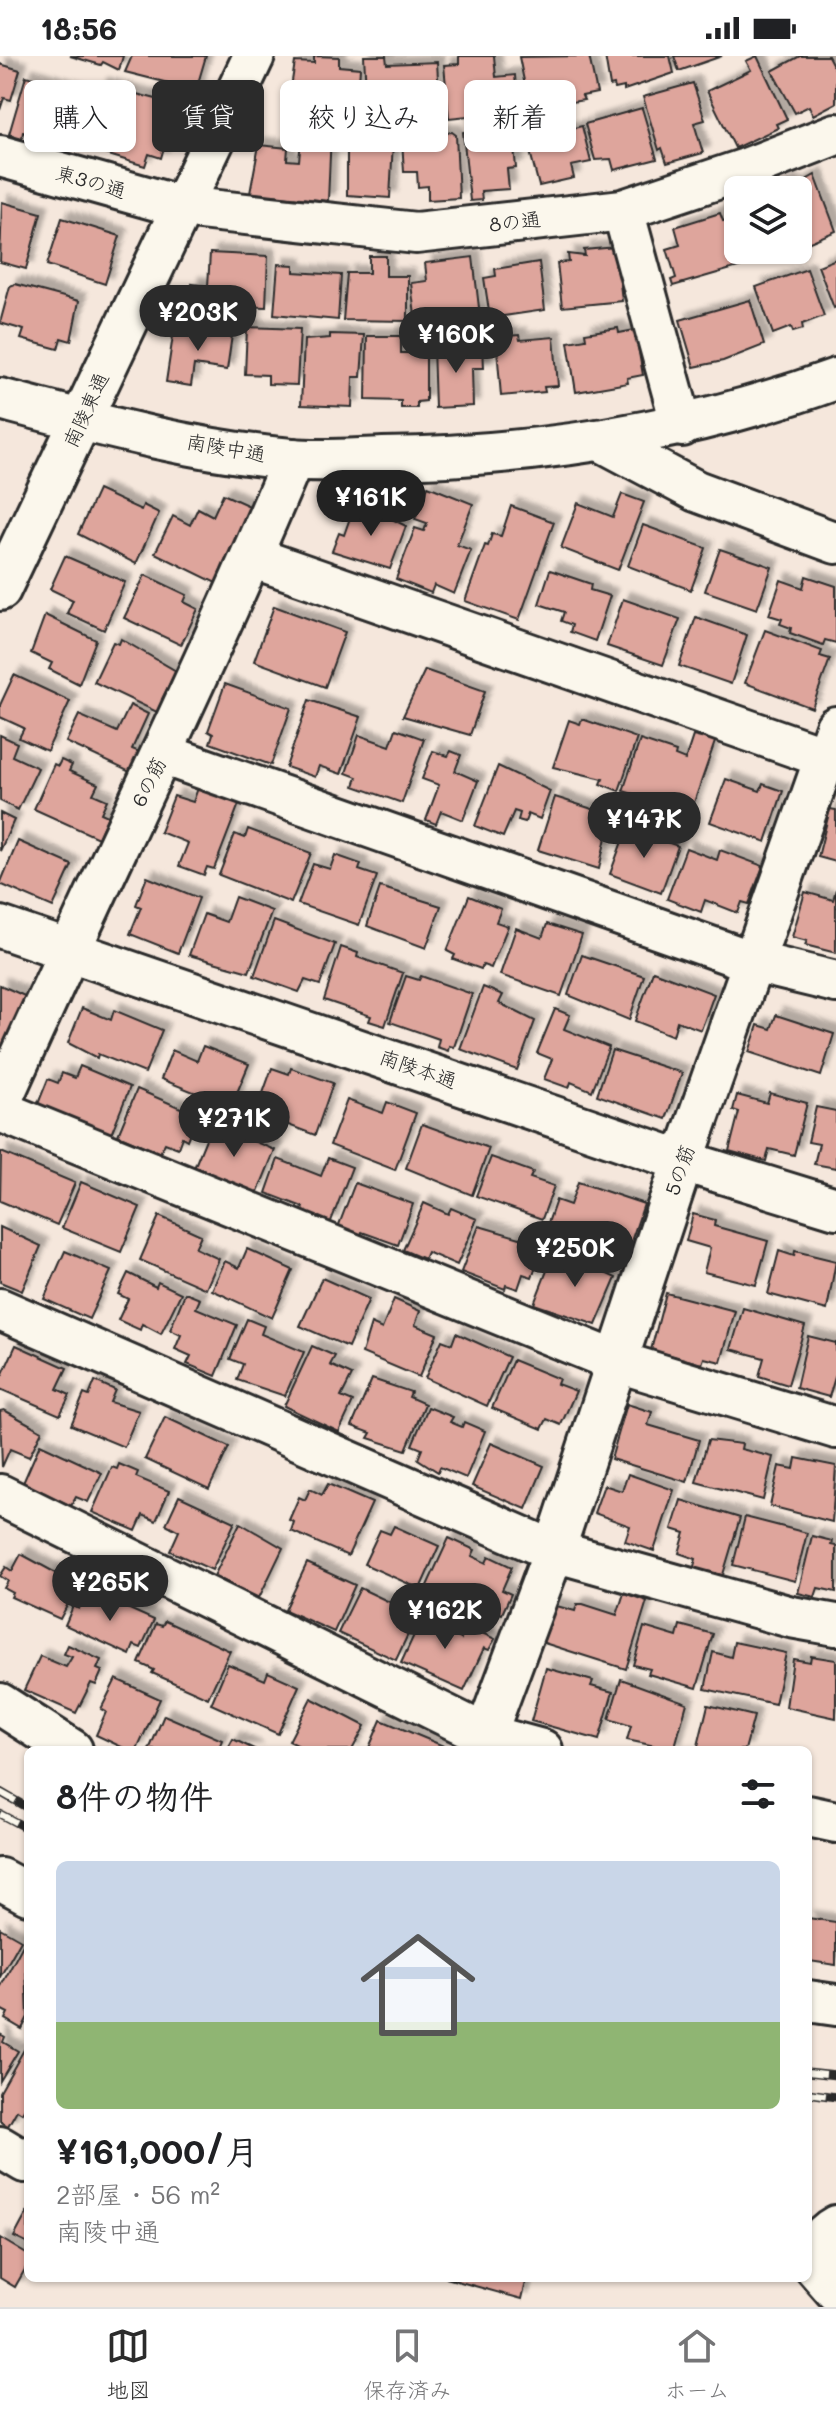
<!DOCTYPE html>
<html lang="ja">
<head>
<meta charset="utf-8">
<style>
  :root { --surface:#fff; --page:#f2f2f2; --text:#202124; --muted:#757577; --line:#e0e0e0; --accent:#2b2b2b }
  body { margin:0; font-family:Mali,"Klee One",sans-serif; background:var(--page); color:var(--text); height:100vh; display:flex; flex-direction:column; font-size:30px; white-space:nowrap }
  * { box-sizing:border-box; margin:0 }
  p { font-size:26px; color:var(--muted) }
  .icon { flex:none; width:44px; height:44px; fill:none; stroke:currentColor; stroke-width:2; stroke-linecap:round; stroke-linejoin:round }
  .map { position:relative; flex:1; overflow:hidden }
  .details { position:absolute; left:24px; top:1690px; width:788px; height:536px; display:flex; flex-direction:column; background:var(--surface); border-radius:12px; box-shadow:0 2px 6px #0004 }
  .details>* { flex:none }
  .banner { position:absolute; left:24px; top:24px; width:788px; height:72px; display:flex; gap:16px }
  .fabs { position:absolute; left:724px; top:120px; display:grid; gap:16px }
  .fabs a { display:grid; place-items:center; width:88px; height:88px; border-radius:12px; background:var(--surface); box-shadow:0 2px 6px #0004; font-size:40px }
  .price { position:absolute; translate:-50% -68px; padding:0 18px; border-radius:28px; background:var(--accent); color:#fff; font-size:26px; line-height:52px; filter:drop-shadow(0 2px 4px #0008) }
  .price::after { content:''; position:absolute; left:50%; top:48px; width:24px; height:18px; margin-left:-12px; background:inherit; clip-path:polygon(0 0,100% 0,50% 100%) }
  .price.selected { background:#222; color:#fff }
  ul { padding:0; list-style:none }
  li { display:grid; align-content:center; gap:16px; height:424px; padding:0 32px }
  li span { display:grid; place-items:center; height:248px; border-radius:12px; color:#555 }
  li>.icon { margin-inline-start:auto }
  span .icon { width:144px; height:144px; fill:#fffc; stroke-width:1 }
  li b { font-size:34px }
  h2 { display:flex; justify-content:space-between; align-items:center; height:96px; padding:0 32px; font-size:34px }
  .tag { padding:0 28px; border-radius:12px; background:var(--surface); box-shadow:0 2px 6px #0004; font-size:28px; line-height:72px }
  .tag.selected { background:var(--accent); color:#fff }
  .status { display:flex; justify-content:space-between; align-items:center; height:56px; padding:0 40px; background:var(--surface); direction:ltr }
  .status svg { height:22px; fill:currentColor }
  .tab-bar { display:flex; justify-content:space-around; align-items:center; height:112px; border-top:2px solid var(--line); background:var(--surface); font-size:22px; color:var(--muted) }
  .tab-bar a { display:grid; justify-items:center; gap:4px }
  .tab-bar .selected { color:var(--accent) }
  .map>svg:first-child { display:block }
  .building { fill:#dea59c; stroke:#2b2b2b; stroke-width:2; filter:url(#shadow) }
  .lines { fill:none; stroke-linecap:round; stroke-linejoin:round }
  .minor-casing { stroke:#2b2b2b; stroke-width:46 }
  .minor { stroke:#fbf7ec; stroke-width:40 }
  .rail-casing { stroke:#2b2b2b; stroke-width:9 }
  .rail { stroke:#fbf7ec; stroke-width:6; stroke-dasharray:18; stroke-linecap:butt }
  .labels { text-anchor:middle; stroke-width:7; stroke-linejoin:round; paint-order:stroke }
  .street-label { font-size:20px; fill:#2b2b2b; stroke:#fbf7ec }
</style>
</head>
<body>
<div class="status"><b>18:56</b><svg viewBox="0 0 49 12"><path d="M0 12V9h3v3zM5 12V6h3v6zM10 12V3h3v9zM15 12V0h3v12zM26 1h20v11H26zM47 4h2v5h-2z"/></svg></div>
<div class="map">
<svg width="836" height="2251" viewBox="0 0 836 2251">
  <defs>
    <filter id="shadow"><feDropShadow dx="7" dy="-7" stdDeviation="2" flood-color="#0004"/></filter>
  </defs>
  <rect width="100%" height="100%" fill="#f5e7dc"/>
  <filter id="ink" filterUnits="userSpaceOnUse"><feTurbulence type="fractalNoise" baseFrequency=".0125" numOctaves="2"/><feDisplacementMap in="SourceGraphic" scale="16" xChannelSelector="R" yChannelSelector="G"/><feConvolveMatrix kernelMatrix="1 2 1 2 8 2 1 2 1" color-interpolation-filters="sRGB"/></filter>
  <g filter="url(#ink)">
    <g class="building">
      <polygon points="70,0 123,0 119,14 103,6 101,9"/>
      <polygon points="132,0 206,0 196,34 125,16"/>
      <polygon points="314,0 339,1 339,10 360,12 357,52 363,52 362,60 287,57 295,6 314,7"/>
      <polygon points="364,0 386,0 387,8 437,6 440,56 373,60 372,32 366,33"/>
      <polygon points="459,0 494,0 496,21 515,19 518,55 449,62 444,9 459,8"/>
      <polygon points="589,0 597,37 582,40 584,44 541,51 540,47 529,49 519,1"/>
      <polygon points="605,0 670,0 674,17 624,34 624,31 615,33 614,29 610,30"/>
      <polygon points="674,0 722,0 679,15"/>
      <polygon points="757,0 787,63 776,68 778,72 735,92 707,35 751,14 746,5"/>
      <polygon points="800,0 828,0 836,15 836,47 813,59 809,50 795,57 772,15"/>
      <polygon points="0,8 20,14 11,44 4,42 0,54"/>
      <polygon points="26,20 92,39 79,82 67,78 63,93 23,76 22,82 9,78"/>
      <polygon points="693,27 705,64 694,67 703,97 667,107 662,92 659,94 643,41"/>
      <polygon points="101,29 168,46 163,61 172,64 161,102 149,98 145,110 102,97 109,78 88,71"/>
      <polygon points="642,52 657,103 614,114 611,103 595,104 585,68"/>
      <polygon points="307,69 329,71 331,76 328,145 250,137 259,89 288,92 287,104 299,105 302,73"/>
      <polygon points="512,70 516,112 507,113 509,133 481,135 482,144 470,145 463,76"/>
      <polygon points="582,70 591,106 571,110 574,122 539,130 527,84"/>
      <polygon points="354,73 398,75 397,86 393,86 390,142 347,139 347,82 353,82"/>
      <polygon points="452,76 456,79 459,142 428,144 428,130 418,131 417,116 404,116 402,84 417,83 417,78"/>
      <polygon points="815,119 836,175 798,191 798,134 771,134 791,126 794,131"/>
      <polygon points="2,146 41,157 26,213 0,206"/>
      <polygon points="720,157 723,165 732,163 738,179 738,194 759,194 762,204 673,230 671,224 676,222 667,193 680,189 675,171"/>
      <polygon points="62,162 120,180 105,228 47,209"/>
      <polygon points="616,191 622,245 562,251 557,207 569,206 568,198 585,200 584,194"/>
      <polygon points="210,197 268,200 266,251 191,249 192,228 208,230"/>
      <polygon points="369,200 386,200 386,220 408,220 408,265 343,264 347,217 369,217"/>
      <polygon points="473,201 480,260 435,265 434,258 415,260 411,227 427,225 425,207"/>
      <polygon points="836,203 836,251 834,252 818,210"/>
      <polygon points="539,206 545,254 490,262 484,222 496,220 495,213"/>
      <polygon points="278,208 294,209 294,216 341,219 338,264 274,258"/>
      <polygon points="807,213 824,260 802,268 803,273 793,276 791,271 773,278 756,231"/>
      <polygon points="15,228 79,245 71,285 61,282 58,293 21,283 24,274 0,267 10,230"/>
      <polygon points="750,244 764,289 723,305 694,311 680,264"/>
      <polygon points="213,269 233,272 227,314 194,309 191,330 166,326 174,273 212,278"/>
      <polygon points="247,271 300,273 297,329 268,328 268,319 245,318"/>
      <polygon points="618,272 619,277 635,274 643,319 627,322 628,327 576,336 568,286 586,283 585,277"/>
      <polygon points="330,278 364,279 361,321 353,321 352,351 301,349 304,284 330,282"/>
      <polygon points="519,279 520,284 554,281 558,330 544,331 545,336 501,340 496,281"/>
      <polygon points="367,280 401,280 401,297 426,297 426,345 417,346 417,352 401,352 401,345 366,344"/>
      <polygon points="483,290 484,312 472,312 473,350 435,352 433,291"/>
      <polygon points="428,430 473,448 457,489 471,494 454,538 434,529 431,537 396,523 415,472 424,475 427,467 415,463"/>
      <polygon points="98,434 141,454 143,449 159,457 136,508 78,478"/>
      <polygon points="223,438 256,453 220,529 155,497 173,460 190,469 198,452 213,460"/>
      <polygon points="622,438 644,446 618,514 561,492 578,447 613,461"/>
      <polygon points="366,450 406,470 390,513 332,495 339,477 344,479 352,456 362,460"/>
      <polygon points="511,450 554,466 519,564 465,545 485,489 488,490 492,478 501,480"/>
      <polygon points="643,469 706,492 691,534 628,510"/>
      <polygon points="720,493 772,511 757,553 705,535"/>
      <polygon points="65,500 125,526 104,574 67,557 73,544 50,533"/>
      <polygon points="550,514 591,528 590,534 610,540 595,585 570,576 572,569 561,565 564,556 539,548"/>
      <polygon points="145,519 187,539 184,546 198,553 181,589 124,562"/>
      <polygon points="806,520 836,530 836,587 825,584 823,589 790,577 791,572 780,568 782,563 769,559 781,524 803,532"/>
      <polygon points="623,543 680,563 663,609 607,590"/>
      <polygon points="274,550 345,576 325,631 254,605"/>
      <polygon points="45,559 96,584 79,628 49,613 52,607 31,597"/>
      <polygon points="696,561 747,579 731,628 679,610"/>
      <polygon points="765,574 822,595 820,600 830,603 812,652 745,627"/>
      <polygon points="121,583 176,615 162,643 167,645 161,658 94,626 113,586 119,588"/>
      <polygon points="425,614 485,635 470,679 403,660"/>
      <polygon points="14,619 70,645 47,695 19,682 24,672 0,661 0,649"/>
      <polygon points="225,628 291,652 271,709 210,687 213,678 208,675"/>
      <polygon points="309,644 361,661 341,718 319,710 315,721 286,711"/>
      <polygon points="130,649 148,658 132,693 142,697 132,717 66,686 79,659 117,676"/>
      <polygon points="582,663 637,682 619,735 601,728 603,723 553,711 569,664 580,668"/>
      <polygon points="396,673 424,683 402,747 354,730 357,721 346,717 359,679 390,690"/>
      <polygon points="0,679 17,687 12,700 38,712 18,754 0,745"/>
      <polygon points="702,679 716,683 691,755 623,735 640,684 676,696 675,700 685,704 693,680 701,682"/>
      <polygon points="433,695 448,700 451,695 461,699 455,715 478,725 463,764 441,755 436,768 426,764 439,729 422,723"/>
      <polygon points="61,704 72,709 69,715 98,728 93,738 107,744 101,757 108,760 98,782 34,753 54,708 58,710"/>
      <polygon points="498,710 550,735 540,763 528,758 525,766 518,764 520,757 514,755 503,781 475,770"/>
      <polygon points="726,723 760,735 763,728 783,735 766,786 710,766"/>
      <polygon points="198,732 239,748 214,813 207,811 204,819 179,810 188,787 160,776 174,740 193,746"/>
      <polygon points="555,741 611,759 599,813 538,794"/>
      <polygon points="830,753 836,754 836,806 818,801"/>
      <polygon points="0,757 14,764 0,795"/>
      <polygon points="627,772 678,790 661,837 610,818"/>
      <polygon points="248,773 311,797 291,847 219,819 235,778 245,782"/>
      <polygon points="18,785 72,809 53,851 0,828"/>
      <polygon points="686,792 717,804 720,794 763,810 749,848 742,846 738,857 705,844 701,856 667,843"/>
      <polygon points="335,799 361,808 359,814 377,820 359,869 298,848 313,808 330,813"/>
      <polygon points="147,821 199,842 178,897 130,878 141,851 136,849"/>
      <polygon points="380,831 441,850 426,892 367,870"/>
      <polygon points="836,833 836,897 805,889 807,885 792,881 805,836 833,844"/>
      <polygon points="469,840 501,853 496,866 508,870 491,912 483,909 481,913 453,903 455,899 447,895"/>
      <polygon points="235,841 272,855 249,916 189,899 204,858 226,866"/>
      <polygon points="274,865 335,888 320,929 305,924 299,936 254,920"/>
      <polygon points="547,868 582,879 561,940 500,919 516,872 542,882"/>
      <polygon points="341,891 358,897 357,901 403,917 385,970 369,965 371,960 324,944"/>
      <polygon points="582,899 644,920 629,964 568,939"/>
      <polygon points="653,915 714,938 701,974 677,965 673,980 635,965"/>
      <polygon points="406,920 419,924 421,920 472,938 454,991 449,990 448,995 437,991 439,983 390,966"/>
      <polygon points="0,929 27,941 2,991 0,990"/>
      <polygon points="483,931 503,939 499,947 535,965 517,1014 460,993"/>
      <polygon points="82,952 111,964 114,954 162,974 145,1017 98,998 97,1002 68,987"/>
      <polygon points="555,953 570,959 564,973 609,991 592,1035 571,1026 569,1032 544,1023 552,1003 537,997"/>
      <polygon points="776,959 834,978 821,1020 749,996 758,969 771,973"/>
      <polygon points="203,990 249,1008 231,1051 161,1023 172,994 197,1005"/>
      <polygon points="612,994 682,1017 666,1063 597,1039"/>
      <polygon points="80,1010 130,1031 109,1083 36,1053 48,1023 58,1027 62,1017 75,1022"/>
      <polygon points="272,1012 289,1018 291,1012 333,1027 315,1079 256,1057"/>
      <polygon points="137,1033 197,1059 187,1084 182,1081 178,1092 165,1087 160,1097 118,1079"/>
      <polygon points="770,1037 807,1047 794,1099 769,1093 766,1105 729,1095 739,1056 733,1054 737,1039 767,1047"/>
      <polygon points="347,1044 383,1057 387,1046 416,1057 395,1114 330,1089"/>
      <polygon points="816,1051 836,1055 836,1112 814,1108 819,1088 808,1086"/>
      <polygon points="212,1068 275,1094 257,1138 194,1112"/>
      <polygon points="422,1068 489,1092 472,1139 406,1112"/>
      <polygon points="1,1096 75,1127 57,1169 0,1145"/>
      <polygon points="491,1101 533,1116 530,1122 554,1130 542,1163 476,1140"/>
      <polygon points="328,1102 352,1111 330,1168 301,1157 303,1151 266,1137 278,1103 321,1120"/>
      <polygon points="81,1126 140,1151 121,1196 62,1172"/>
      <polygon points="578,1126 644,1148 628,1194 548,1167 556,1144 570,1149"/>
      <polygon points="355,1127 413,1148 398,1189 362,1176 360,1183 337,1174"/>
      <polygon points="424,1147 448,1158 451,1152 477,1163 457,1209 427,1196 424,1203 403,1194"/>
      <polygon points="693,1158 715,1164 714,1170 768,1185 756,1229 704,1216 710,1192 686,1185"/>
      <polygon points="159,1160 201,1179 195,1192 219,1203 206,1233 140,1204"/>
      <polygon points="479,1170 544,1189 532,1221 523,1218 518,1233 506,1229 505,1233 461,1216"/>
      <polygon points="0,1171 41,1190 22,1235 0,1226"/>
      <polygon points="247,1193 293,1214 272,1262 212,1234 225,1205 239,1212"/>
      <polygon points="555,1194 616,1222 596,1269 534,1248"/>
      <polygon points="65,1195 111,1215 89,1263 44,1243"/>
      <polygon points="779,1195 794,1200 795,1195 836,1205 827,1254 768,1238"/>
      <polygon points="128,1217 156,1231 158,1226 181,1237 161,1278 142,1268 140,1274 118,1264 128,1243 118,1238"/>
      <polygon points="322,1222 369,1243 348,1291 300,1270"/>
      <polygon points="185,1237 200,1243 196,1252 237,1269 216,1320 187,1308 191,1300 175,1293 181,1279 170,1274"/>
      <polygon points="666,1237 735,1255 721,1306 704,1302 702,1308 651,1294"/>
      <polygon points="394,1243 420,1255 415,1269 437,1278 419,1321 362,1297 371,1268 382,1273"/>
      <polygon points="743,1252 805,1270 788,1329 759,1320 764,1302 731,1293"/>
      <polygon points="247,1263 264,1270 261,1278 304,1296 285,1340 237,1324 243,1308 230,1303"/>
      <polygon points="456,1277 509,1301 487,1350 425,1322 442,1284 452,1288"/>
      <polygon points="808,1280 836,1287 836,1318 829,1341 796,1332"/>
      <polygon points="16,1289 67,1312 57,1333 70,1339 60,1359 0,1333 0,1324"/>
      <polygon points="312,1290 335,1300 330,1309 352,1319 341,1341 353,1346 339,1376 284,1350"/>
      <polygon points="513,1304 559,1323 557,1328 576,1335 561,1369 547,1363 542,1373 492,1352"/>
      <polygon points="372,1323 411,1336 409,1341 425,1348 406,1394 368,1382 371,1377 352,1370"/>
      <polygon points="95,1325 115,1334 110,1346 139,1355 124,1391 71,1369 84,1338 89,1340"/>
      <polygon points="627,1348 652,1356 648,1369 699,1384 687,1426 611,1403"/>
      <polygon points="428,1351 453,1361 450,1366 462,1371 464,1366 485,1375 466,1422 440,1411 438,1416 418,1403 422,1393 412,1389"/>
      <polygon points="4,1354 42,1375 29,1401 10,1393 2,1411 0,1355"/>
      <polygon points="165,1361 229,1391 209,1433 145,1403"/>
      <polygon points="708,1384 742,1388 741,1393 773,1401 763,1444 696,1426"/>
      <polygon points="491,1387 544,1410 526,1453 472,1430"/>
      <polygon points="40,1388 102,1417 88,1446 76,1441 71,1450 23,1427"/>
      <polygon points="796,1402 836,1410 832,1466 770,1450 779,1410 794,1413"/>
      <polygon points="119,1408 138,1416 136,1421 169,1435 156,1465 143,1459 136,1475 92,1456 112,1411 117,1413"/>
      <polygon points="628,1418 674,1434 654,1495 625,1485 630,1470 594,1457 604,1429 622,1435"/>
      <polygon points="328,1428 372,1447 348,1500 291,1475 294,1466 289,1464 299,1441 305,1444 310,1433 322,1439"/>
      <polygon points="179,1440 235,1466 212,1514 170,1495 179,1475 166,1468"/>
      <polygon points="681,1444 740,1462 722,1522 693,1514 696,1503 679,1497 685,1477 672,1473"/>
      <polygon points="745,1461 807,1477 795,1525 733,1509"/>
      <polygon points="240,1467 283,1492 259,1542 214,1520"/>
      <polygon points="394,1470 439,1490 420,1533 364,1508 380,1474 390,1478"/>
      <polygon points="812,1480 832,1485 831,1489 836,1490 836,1536 818,1532 815,1541 798,1537"/>
      <polygon points="449,1482 475,1494 472,1500 486,1507 489,1500 512,1511 502,1534 511,1538 502,1558 496,1556 492,1565 425,1534"/>
      <polygon points="21,1498 78,1529 60,1563 11,1541 13,1537 4,1532 8,1525 0,1520 6,1511 12,1515"/>
      <polygon points="307,1507 355,1529 334,1576 285,1554"/>
      <polygon points="360,1532 417,1559 396,1604 338,1577"/>
      <polygon points="87,1534 154,1564 141,1592 134,1589 130,1599 65,1569 73,1550 79,1553"/>
      <polygon points="624,1537 647,1545 626,1613 541,1586 553,1549 575,1555 577,1548 583,1548 617,1559"/>
      <polygon points="426,1553 451,1564 446,1575 461,1583 467,1570 495,1583 489,1594 484,1592 464,1635 401,1607"/>
      <polygon points="165,1565 230,1595 208,1642 152,1617 154,1614 139,1607 156,1568 162,1570"/>
      <polygon points="680,1569 713,1578 697,1632 648,1618 650,1613 633,1609 644,1571 677,1581"/>
      <polygon points="734,1586 786,1597 775,1648 705,1633 713,1596 731,1601"/>
      <polygon points="68,1589 101,1604 97,1613 102,1615 96,1629 91,1627 76,1657 24,1634 40,1600 66,1611 72,1601 64,1598"/>
      <polygon points="811,1600 836,1604 836,1662 786,1651 793,1603 810,1606"/>
      <polygon points="228,1608 265,1624 268,1616 299,1630 278,1678 211,1648"/>
      <polygon points="546,1612 593,1625 591,1630 613,1636 599,1684 531,1665"/>
      <polygon points="116,1623 160,1643 137,1694 128,1694 96,1679 106,1656 101,1653"/>
      <polygon points="621,1623 687,1647 674,1694 627,1684 631,1670 609,1663"/>
      <polygon points="311,1642 365,1670 352,1694 307,1694 289,1685"/>
      <polygon points="708,1649 754,1660 745,1694 697,1694"/>
      <polygon points="164,1659 222,1684 218,1694 149,1694"/>
      <polygon points="381,1664 446,1691 444,1694 368,1694"/>
      <polygon points="233,1683 256,1694 227,1694"/>
      <polygon points="808,1862 836,1866 836,1909 809,1905"/>
      <polygon points="0,1872 21,1884 0,1921"/>
      <polygon points="25,1885 28,1961 22,1973 5,1963 8,1957 0,1953 0,1932"/>
      <polygon points="0,1978 5,1981 3,1986 18,1995 0,2025"/>
      <polygon points="26,1990 28,2046 22,2057 17,2054 8,2070 0,2065 0,2036"/>
      <polygon points="28,2155 28,2188 14,2181"/>
      <polygon points="0,2182 28,2199 28,2208 15,2231 0,2222"/>
      <polygon points="446,2222 527,2222 522,2243"/>
    </g>
    <g class="lines">
      <g class="minor-casing">
        <g id="minor">
          <polyline points="0,100 182,151 416,177 623,154 746,113 836,78"/>
          <polyline points="623,154 682,370"/>
          <path d="M0,343C95,368 194,395 292,403C322,406 353,403 383,402C537,400 690,376 836,323"/>
          <polyline points="600,384 696,435 836,487"/>
          <polyline points="252,501 836,705"/>
          <polyline points="0,534 254,0"/>
          <polyline points="162,698 753,906 836,926"/>
          <polyline points="0,871 683,1105 836,1152"/>
          <path d="M0,1047C96,832 201,621 293,403"/>
          <polyline points="0,1055 615,1305 836,1372"/>
          <polyline points="0,1253 554,1495 791,1561 836,1569"/>
          <polyline points="0,1439 486,1679 542,1694"/>
          <polyline points="0,1648 72,1694"/>
          <polyline points="480,1694 554,1495 683,1105 836,671"/>
          <polyline points="808,1760 836,1766"/>
          <polyline points="0,1823 28,1838"/>
          <polyline points="808,1945 836,1949"/>
          <polyline points="0,2091 25,2106 28,2101"/>
          <path d="M836,2170C819,2179 815,2192 815,2211L836,2235"/>
        </g>
      </g>
      <use href="#minor" class="minor"/>
      <g class="rail-casing">
        <g id="rail">
          <polyline points="0,1736 28,1752"/>
          <polyline points="0,1758 28,1773"/>
          <polyline points="808,2016 836,2019"/>
          <polyline points="808,2037 836,2041"/>
        </g>
      </g>
      <use href="#rail" class="rail"/>
    </g>
  </g>
  <g class="labels">
    <g class="street-label">
      <text transform="translate(91 126) rotate(16)" y="7">東3の通</text>
      <text transform="translate(515 166) rotate(-7)" y="7">8の通</text>
      <text transform="translate(86 354) rotate(-65)" y="7">南陵東通</text>
      <text transform="translate(226 392) rotate(10)" y="7">南陵中通</text>
      <text transform="translate(149 726) rotate(-64)" y="7">6の筋</text>
      <text transform="translate(418 1013) rotate(19)" y="7">南陵本通</text>
      <text transform="translate(680 1114) rotate(-71)" y="7">5の筋</text>
    </g>
  </g>
</svg>
<div class="fabs">
<a><svg class="icon" aria-label="layers" viewBox="0 0 24 24"><path d="M12 4l9 5-9 5-9-5zM3 14l9 5 9-5"/></svg></a>
</div>
<b class="price" style="left:198px;top:297px">¥203K</b>
<b class="price" style="left:456px;top:319px">¥160K</b>
<b class="price selected" style="left:371px;top:482px">¥161K</b>
<b class="price" style="left:644px;top:804px">¥147K</b>
<b class="price" style="left:234px;top:1103px">¥271K</b>
<b class="price" style="left:575px;top:1233px">¥250K</b>
<b class="price" style="left:110px;top:1567px">¥265K</b>
<b class="price" style="left:445px;top:1595px">¥162K</b>
<div class="banner">
<a class="tag">購入</a>
<a class="tag selected">賃貸</a>
<a class="tag">絞り込み</a>
<a class="tag">新着</a>
</div>
<section class="details">
<h2>8件の物件<svg class="icon" aria-label="filters" viewBox="0 0 24 24"><path d="M4 7h16M4 17h16"/><circle cx="9" cy="7" r="2"/><circle cx="15" cy="17" r="2"/></svg></h2>
<ul>
<li><span style="background:linear-gradient(#c9d6e8 65%,#8fb573 0)"><svg class="icon" aria-label="home" viewBox="0 0 24 24"><path d="M3 11l9-7 9 7M6 9v11h12V9"/></svg></span><div><b>¥161,000/月</b><p>2部屋 · 56 m²</p><p>南陵中通</p></div></li>
</ul>
</section>
</div>
<nav class="tab-bar">
<a class="selected"><svg class="icon" aria-label="map" viewBox="0 0 24 24"><path d="M3 6l6-2 6 2 6-2v14l-6 2-6-2-6 2zM9 4v14M15 6v14"/></svg>地図</a>
<a><svg class="icon" aria-label="saved" viewBox="0 0 24 24"><path d="M7 4h10v16l-5-4-5 4z"/></svg>保存済み</a>
<a><svg class="icon" aria-label="home" viewBox="0 0 24 24"><path d="M3 11l9-7 9 7M6 9v11h12V9"/></svg>ホーム</a>
</nav>
</body>
</html>
